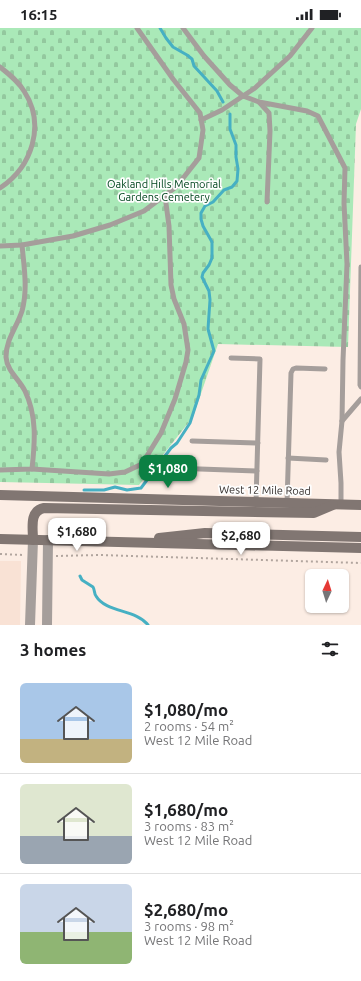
<!DOCTYPE html>
<html lang="en">
<head>
<meta charset="utf-8">
<style>
  :root { --surface:#fff; --page:#f2f2f2; --text:#202124; --muted:#757577; --line:#e0e0e0; --accent:#0b8043 }
  body { margin:0; font-family:Ubuntu,sans-serif; background:var(--page); color:var(--text); height:100vh; display:flex; flex-direction:column; font-size:15px; white-space:nowrap }
  * { box-sizing:border-box; margin:0 }
  p { font-size:13px; color:var(--muted) }
  .icon { flex:none; width:22px; height:22px; fill:none; stroke:currentColor; stroke-width:2; stroke-linecap:round; stroke-linejoin:round }
  .map { position:relative; height:597px; overflow:hidden }
  .panel { display:flex; flex-direction:column; background:var(--surface); flex:1 }
  .panel>* { flex:none }
  .needle { width:26px; rotate:4deg }
  .controls { position:absolute; left:305px; top:541px; display:grid; gap:8px }
  .controls a { display:grid; place-items:center; width:44px; height:44px; border-radius:6px; background:var(--surface); box-shadow:0 1px 3px #0004; font-size:20px }
  .price { position:absolute; translate:-50% -34px; padding:0 9px; border-radius:8px; background:#fff; color:#222; font-size:13px; line-height:26px; filter:drop-shadow(0 1px 2px #0008) }
  .price::after { content:''; position:absolute; left:50%; top:24px; width:12px; height:9px; margin-left:-6px; background:inherit; clip-path:polygon(0 0,100% 0,50% 100%) }
  .price.active { background:var(--accent); color:#fff }
  ul { padding:0; list-style:none }
  li { display:flex; align-items:center; gap:12px; height:100px; padding:0 20px }
  li+li { border-top:1px solid var(--line) }
  li span { display:grid; place-items:center; flex:none; width:112px; height:80px; border-radius:6px; color:#555 }
  li>.icon { margin-inline-start:auto }
  span .icon { width:48px; height:48px; fill:#fffc; stroke-width:1 }
  li b { font-size:17px }
  h2 { display:flex; justify-content:space-between; align-items:center; height:48px; padding:0 20px; font-size:17px }
  .status { display:flex; justify-content:space-between; align-items:center; height:28px; padding:0 20px; background:var(--surface); direction:ltr }
  .status svg { height:11px; fill:currentColor }
  .map>svg:first-child { display:block }
  .built { fill:#f9e2d5 }
  .cemetery { fill:url(#cemetery-stones) }
  .lines { fill:none; stroke-linecap:round; stroke-linejoin:round }
  .stream { stroke:#46b0c3; stroke-width:3 }
  .path { stroke:#b1a59e; stroke-width:2; stroke-dasharray:2 3; stroke-linecap:butt }
  .service { stroke:#a59e9b; stroke-width:5 }
  .minor { stroke:#a59e9b; stroke-width:10 }
  .secondary { stroke:#817672; stroke-width:10 }
  .labels { text-anchor:middle; stroke-width:3.5; stroke-linejoin:round; paint-order:stroke }
  .park-label { font-size:11px; fill:#00461e; stroke:#fefefe }
  .street-label { font-size:11px; fill:#332d2a; stroke:#fefefe }
</style>
</head>
<body>
<div class="status"><b>16:15</b><svg viewBox="0 0 49 12"><path d="M0 12V9h3v3zM5 12V6h3v6zM10 12V3h3v9zM15 12V0h3v12zM26 1h20v11H26zM47 4h2v5h-2z"/></svg></div>
<div class="map">
<svg width="361" height="597" viewBox="0 0 361 597">
  <defs>
    <pattern id="cemetery-stones" width="16" height="16" patternUnits="userSpaceOnUse"><rect width="16" height="16" fill="#aae9b8"/><path d="M2 7V4a2 2 0 0 1 4 0v3zM10 15v-3a2 2 0 0 1 4 0v3z" fill="#93c89e"/></pattern>
  </defs>
  <rect width="100%" height="100%" fill="#fcede4"/>
  <polygon class="built" points="0,533 21,533 20,597 0,597"/>
  <polygon class="cemetery" points="0,0 361,0 361,81 356,96 348,319 218,316 193,389 139,457 0,454"/>
  <g class="lines">
    <g class="stream">
      <polyline points="160,0 166,10 173,19 187,27 192,31 194,38 217,63 223,74"/>
      <polyline points="84,462 104,462 115,459 127,462 141,460 171,420 177,415 190,395 199,367 201,352 214,323 208,301 210,272 209,263 202,249 203,245 209,237 212,230 212,214 203,198 201,191 201,185 205,178 213,174 224,162 232,159 237,153 238,141 236,129 236,117 230,101 230,86"/>
      <path d="M80,548L82,552L93,559C95,562 94,566 96,568C106,585 136,581 148,597"/>
    </g>
    <g class="path">
      <polyline points="0,526 24,527"/>
      <polyline points="56,528 99,527 361,535"/>
    </g>
    <g class="service">
      <polyline points="183,0 204,28 230,57 243,68 259,74 269,85 270,103 267,174"/>
      <path d="M0,39C9,46 18,53 24,63C46,97 32,139 0,160"/>
      <polyline points="259,74 307,83 318,88 345,140 344,175 347,236 343,332 342,393 339,424 341,455 341,476"/>
      <polyline points="201,92 222,82 255,60 290,28 312,0"/>
      <polyline points="0,218 22,217 73,208 110,197 144,183 176,159 199,130 203,102 200,85 173,51 137,0"/>
      <polyline points="361,239 360,357 361,359"/>
      <polyline points="231,330 260,331 256,474"/>
      <polyline points="342,393 361,371"/>
      <polyline points="192,413 258,415"/>
      <polyline points="288,430 326,432"/>
      <polyline points="172,440 257,443"/>
      <polyline points="32,441 109,446 125,444 142,436 161,405 175,371 186,334 188,322 184,296 174,271 171,257 169,198 165,168"/>
      <path d="M0,442L32,441C35,414 37,388 25,363C19,351 7,343 6,329C6,311 17,299 22,283C28,261 24,239 22,217"/>
      <polyline points="287,475 291,345 293,341 296,340 325,341"/>
    </g>
    <g class="minor">
      <polyline points="30,597 33,512"/>
      <polyline points="47,597 48,512"/>
    </g>
    <g class="secondary">
      <polyline points="0,467 361,477"/>
      <polyline points="159,510 205,505 361,509"/>
      <polyline points="0,511 361,520"/>
      <path d="M33,512C33,500 29,483 44,480L314,485L333,477"/>
    </g>
  </g>
  <g class="labels">
    <g class="park-label">
      <text x="164" y="160">Oakland Hills Memorial<tspan x="164" dy="13">Gardens Cemetery</tspan></text>
    </g>
    <g class="street-label">
      <text transform="translate(265 462) rotate(1)" y="4">West 12 Mile Road</text>
    </g>
  </g>
</svg>
<div class="controls">
<a><svg class="needle" viewBox="-14 -14 28 28"><path d="M0-13l5 13h-10z" fill="#e53935"/><path d="M0 13l5-13h-10z" fill="#757577"/></svg></a>
</div>
<b class="price active" style="left:168px;top:461px">$1,080</b>
<b class="price" style="left:77px;top:524px">$1,680</b>
<b class="price" style="left:241px;top:528px">$2,680</b>
</div>
<section class="panel">
<h2>3 homes<svg class="icon" aria-label="filters" viewBox="0 0 24 24"><path d="M4 7h16M4 17h16"/><circle cx="9" cy="7" r="2"/><circle cx="15" cy="17" r="2"/></svg></h2>
<ul>
<li><span style="background:linear-gradient(#a9c7e8 70%,#c2b280 0)"><svg class="icon" aria-label="home" viewBox="0 0 24 24"><path d="M3 11l9-7 9 7M6 9v11h12V9"/></svg></span><div><b>$1,080/mo</b><p>2 rooms · 54 m²</p><p>West 12 Mile Road</p></div></li>
<li><span style="background:linear-gradient(#dfe7d0 65%,#9aa5b1 0)"><svg class="icon" aria-label="home" viewBox="0 0 24 24"><path d="M3 11l9-7 9 7M6 9v11h12V9"/></svg></span><div><b>$1,680/mo</b><p>3 rooms · 83 m²</p><p>West 12 Mile Road</p></div></li>
<li><span style="background:linear-gradient(#c9d6e8 60%,#8fb573 0)"><svg class="icon" aria-label="home" viewBox="0 0 24 24"><path d="M3 11l9-7 9 7M6 9v11h12V9"/></svg></span><div><b>$2,680/mo</b><p>3 rooms · 98 m²</p><p>West 12 Mile Road</p></div></li>
</ul>
</section>
</body>
</html>
